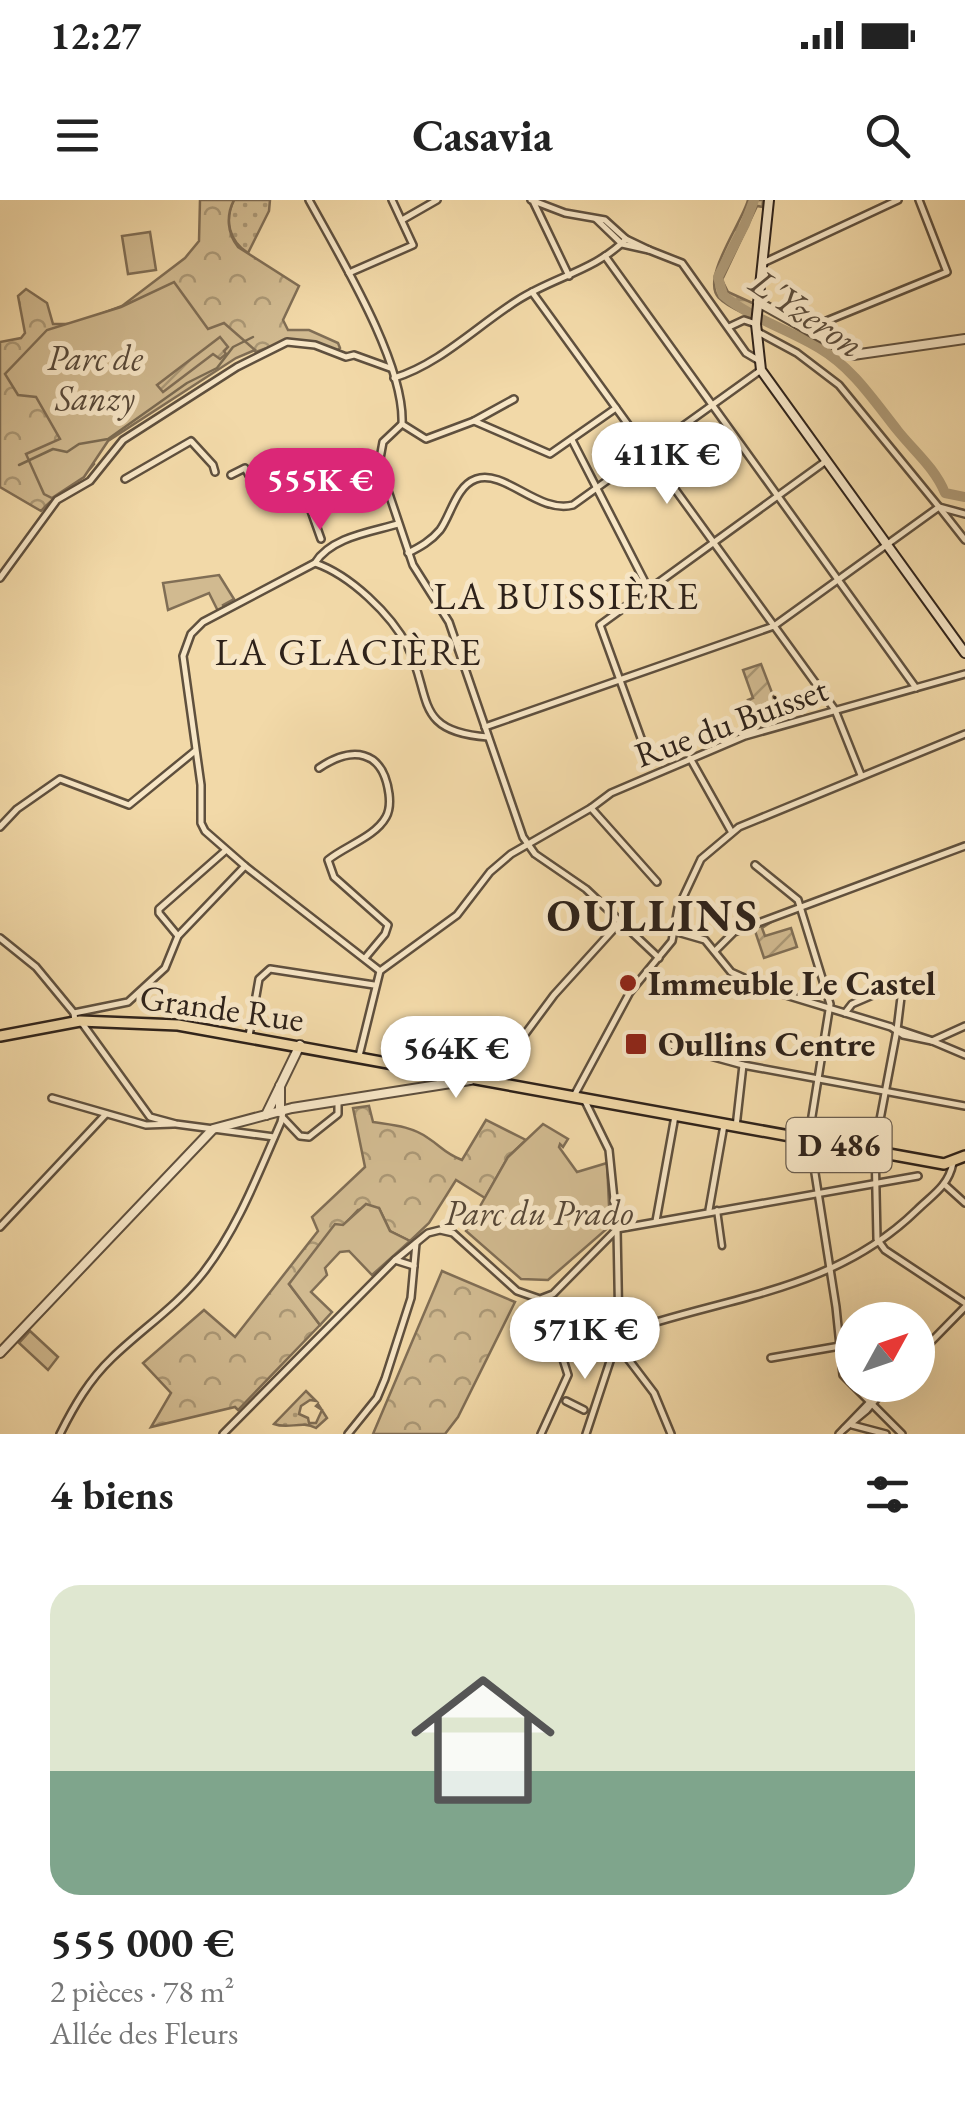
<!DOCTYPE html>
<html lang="fr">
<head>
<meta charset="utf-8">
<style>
  :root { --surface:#fff; --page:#f2f2f2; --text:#222; --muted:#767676; --accent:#db2777 }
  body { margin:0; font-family:"EB Garamond",serif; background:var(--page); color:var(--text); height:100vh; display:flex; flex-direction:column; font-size:38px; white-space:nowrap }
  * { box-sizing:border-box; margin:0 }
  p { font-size:32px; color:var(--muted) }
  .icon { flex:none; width:55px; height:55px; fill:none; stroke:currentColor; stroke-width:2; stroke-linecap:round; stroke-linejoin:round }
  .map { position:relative; height:1234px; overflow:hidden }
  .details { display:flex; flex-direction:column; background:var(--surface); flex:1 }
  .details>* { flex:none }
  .needle { width:65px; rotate:50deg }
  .tools { position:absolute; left:835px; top:1102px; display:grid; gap:20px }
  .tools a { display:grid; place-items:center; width:100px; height:100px; border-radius:50%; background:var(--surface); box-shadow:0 10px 40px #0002; font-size:50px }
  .price { position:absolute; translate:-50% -85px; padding:0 22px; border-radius:35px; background:#fff; color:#222; font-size:32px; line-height:65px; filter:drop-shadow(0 2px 5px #0008) }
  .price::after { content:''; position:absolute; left:50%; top:60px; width:30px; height:22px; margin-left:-15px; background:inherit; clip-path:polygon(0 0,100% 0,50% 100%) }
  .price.current { background:var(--accent); color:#fff }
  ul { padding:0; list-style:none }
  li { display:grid; align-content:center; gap:20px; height:530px; padding:0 50px }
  li span { display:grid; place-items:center; height:310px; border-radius:30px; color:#555 }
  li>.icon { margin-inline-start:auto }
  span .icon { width:180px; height:180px; fill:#fffc; stroke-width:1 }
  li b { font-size:42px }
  h2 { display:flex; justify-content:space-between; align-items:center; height:120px; padding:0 50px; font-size:42px }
  .status { display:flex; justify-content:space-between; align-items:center; height:70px; padding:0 50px; background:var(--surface); direction:ltr }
  .status svg { height:28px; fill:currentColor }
  header { display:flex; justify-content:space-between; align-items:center; height:130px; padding:0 50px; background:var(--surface); font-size:45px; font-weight:700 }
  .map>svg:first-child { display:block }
  .grass { fill:url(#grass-dots); stroke:#806e55; stroke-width:2.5 }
  .forest { fill:url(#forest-crowns); stroke:#806e55; stroke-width:2.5 }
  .wetland { fill:url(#wetland-marsh); stroke:#806e55; stroke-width:2.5 }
  .park { fill:#d1ba90; stroke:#806e55; stroke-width:2.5 }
  .garden { fill:url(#garden-furrows); stroke:#806e55; stroke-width:2.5 }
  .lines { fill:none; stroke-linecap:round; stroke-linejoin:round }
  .stream { stroke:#7b6b52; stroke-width:2.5 }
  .river { stroke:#af9b78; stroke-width:10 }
  .pedestrian-casing { stroke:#5f503e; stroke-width:9 }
  .minor-casing { stroke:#5f503e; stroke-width:10 }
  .tertiary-casing { stroke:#5f503e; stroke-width:12 }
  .secondary-casing { stroke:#2e221a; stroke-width:12 }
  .primary-casing { stroke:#2e221a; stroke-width:14 }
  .pedestrian { stroke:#f7e6c6; stroke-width:4 }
  .minor { stroke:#f7e6c6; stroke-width:5 }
  .tertiary { stroke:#f7e6c6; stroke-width:8 }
  .secondary { stroke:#f7e6c6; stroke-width:8 }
  .primary { stroke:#f2d9a8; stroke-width:9 }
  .poi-dot { fill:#8f2418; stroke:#f7e6c6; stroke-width:4 }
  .labels { text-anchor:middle; stroke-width:10; stroke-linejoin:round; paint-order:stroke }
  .shield { fill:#f7e6c6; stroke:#6a5d4e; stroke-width:2.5 }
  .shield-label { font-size:32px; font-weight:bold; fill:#2e221a }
  .park-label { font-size:35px; font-style:italic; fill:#574838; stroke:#f7e6c6 }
  .street-label { font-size:35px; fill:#2e221a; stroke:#f7e6c6 }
  .poi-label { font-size:35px; font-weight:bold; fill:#2e221a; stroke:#f7e6c6; text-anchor:start }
  .water-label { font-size:38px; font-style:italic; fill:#5b4c3b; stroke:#f7e6c6 }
  .neighbourhood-label { font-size:38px; letter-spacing:2.5px; fill:#2e221a; stroke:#f7e6c6 }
  .district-label { font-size:45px; font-weight:bold; letter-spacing:2.5px; fill:#2e221a; stroke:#f7e6c6 }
</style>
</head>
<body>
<div class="status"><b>12:27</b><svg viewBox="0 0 49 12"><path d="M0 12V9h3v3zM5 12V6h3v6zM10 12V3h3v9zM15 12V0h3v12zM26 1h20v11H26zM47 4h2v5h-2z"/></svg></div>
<header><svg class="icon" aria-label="menu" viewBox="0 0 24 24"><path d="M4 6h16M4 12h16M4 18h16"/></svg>Casavia<svg class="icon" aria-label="search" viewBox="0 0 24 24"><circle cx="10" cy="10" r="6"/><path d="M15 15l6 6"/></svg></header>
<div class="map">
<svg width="965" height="1234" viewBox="0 0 965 1234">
  <defs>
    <pattern id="grass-dots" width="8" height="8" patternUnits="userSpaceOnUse" patternTransform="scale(2.5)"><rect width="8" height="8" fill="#d1ba90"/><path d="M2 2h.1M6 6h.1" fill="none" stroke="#aa9775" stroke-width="1.8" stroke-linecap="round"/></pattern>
    <pattern id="forest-crowns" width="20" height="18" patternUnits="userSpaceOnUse" patternTransform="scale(2.5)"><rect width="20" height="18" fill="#d1ba90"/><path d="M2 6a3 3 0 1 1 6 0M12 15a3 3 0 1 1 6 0" fill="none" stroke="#aa9775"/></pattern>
    <pattern id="wetland-marsh" width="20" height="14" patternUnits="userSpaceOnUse" patternTransform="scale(2.5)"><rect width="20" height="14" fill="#d1ba90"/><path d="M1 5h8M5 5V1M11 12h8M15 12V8" fill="none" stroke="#aa9775"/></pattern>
    <pattern id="garden-furrows" width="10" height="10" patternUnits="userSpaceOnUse" patternTransform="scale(2.5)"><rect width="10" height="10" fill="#d1ba90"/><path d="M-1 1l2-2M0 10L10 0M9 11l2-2" fill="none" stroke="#aa9775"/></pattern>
  </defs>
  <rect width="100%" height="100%" fill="#f2d9a8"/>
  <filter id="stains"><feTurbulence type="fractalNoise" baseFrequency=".002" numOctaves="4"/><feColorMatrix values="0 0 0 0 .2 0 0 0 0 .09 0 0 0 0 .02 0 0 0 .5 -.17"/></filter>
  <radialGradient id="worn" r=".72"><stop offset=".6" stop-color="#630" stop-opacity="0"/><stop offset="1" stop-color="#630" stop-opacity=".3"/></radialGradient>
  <g class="grass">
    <path d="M234,0H270L269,11L248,53C229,41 224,20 234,0Z"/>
    <path d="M306,1191L316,1201L310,1200L301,1206L299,1214L308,1218L309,1223H316L322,1210L316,1206L318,1204L327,1218L316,1228C301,1220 289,1230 274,1224Z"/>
  </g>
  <g class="forest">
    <path d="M200,0H234C226,15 227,33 238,47L299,86L283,120L288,130H309L338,143L340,148L336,152C301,138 291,138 256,152L227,131L79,244L94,264C80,283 57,292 41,311L0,287V142L21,138L25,133L18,96L26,89L47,103L53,124H74L122,106L185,58L199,41Z"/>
    <path d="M369,906L373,922C392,925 411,926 428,938C442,947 444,953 462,960L486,920L526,940L508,957L485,998L456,980L429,1023L410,1041L390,1031L379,1008L358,1010L289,1084L320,1125L238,1210L235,1207L151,1227L171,1193L143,1163L204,1110L235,1137L318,1031L312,1017L365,967L353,908Z"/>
    <polygon points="442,1071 515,1102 458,1217 445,1234 373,1234"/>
  </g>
  <path class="wetland" d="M748,0H763V7L757,6L722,80L728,92L757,105L755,119C744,113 727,107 719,98C700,79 742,23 748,0Z"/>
  <g class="park">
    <polygon points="150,32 156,70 128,74 122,36"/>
    <polygon points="174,82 208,129 224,123 255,150 236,158 108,241 84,277 52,298 44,294 26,254 60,239 36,197 18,195 5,174 47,130 121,107"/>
    <polygon points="219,375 234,399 223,405 224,408 218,411 209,393 168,410 163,383"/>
    <polygon points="543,924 568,939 563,947 560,944 559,947 577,972 607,963 610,1026 548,1080 521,1079 466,1031 508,957"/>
    <polygon points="366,1004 379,1008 390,1031 410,1041 372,1075 349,1051 340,1052 325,1068 327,1075 311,1092 332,1112 320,1125 289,1084 335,1024 343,1025"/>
    <polygon points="30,1131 58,1157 48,1170 19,1143"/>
  </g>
  <g class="garden">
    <polygon points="220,137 228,147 224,151 226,154 220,159 213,154 163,192 157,185"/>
    <polygon points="761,464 782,519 759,526 748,500 753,498 743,470"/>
    <polygon points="773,721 762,728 765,736 791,728 797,747 764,758 754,728"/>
  </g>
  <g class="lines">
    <polyline class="stream" points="19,265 53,249 67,252 79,244 108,239 187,183 217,168 233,147 253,137"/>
    <path class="river" d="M754,0L745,24L718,77L723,95C750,118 788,129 819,148C853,168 874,201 898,231C914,251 935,268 945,293L965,297"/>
    <g class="pedestrian-casing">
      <polyline id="pedestrian" points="717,1010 722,1046"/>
    </g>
    <g class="minor-casing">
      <g id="minor">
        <path d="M309,0C339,55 405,163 402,224L383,242L379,264L413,365L449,422L523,637L535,654L586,689L659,758"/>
        <polyline points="531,0 565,13 605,20 626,39 649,50"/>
        <polyline points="534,3 569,76"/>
        <polyline points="596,19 622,44 649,50 682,63 746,153 758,160"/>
        <polyline points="402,20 437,0"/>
        <polyline points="605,56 916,488"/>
        <polyline points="763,63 898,0"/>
        <polyline points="349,73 413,45 392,0"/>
        <polyline points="532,92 835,510 861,575"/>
        <polyline points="729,127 744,120 756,124"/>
        <polyline points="807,129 947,72 919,0"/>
        <polyline points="758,132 797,153 839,185 939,307 965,314"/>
        <path d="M394,178C440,164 478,125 518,100C554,77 596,70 626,39"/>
        <polyline points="474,221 514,199"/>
        <polyline points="402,224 426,239 474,221 550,254 616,208"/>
        <polyline points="572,240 648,388"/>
        <polyline points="231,275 245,268 253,283"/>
        <polyline points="125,279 191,241 213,265 215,272"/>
        <polyline points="277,297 290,278 300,280 321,339"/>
        <path d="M408,353C420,347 431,341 440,330C451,315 456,286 476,279C505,269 538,314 573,305L761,170"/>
        <path d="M315,363C350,375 391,414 408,447C432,496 413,532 488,537"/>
        <polyline points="0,378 57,300 90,281 123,240 237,167 287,142 315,145 346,157 354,155 390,168"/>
        <polyline points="485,527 774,426 939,307 965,340"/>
        <polyline points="690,558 731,631"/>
        <polyline points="650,563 600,425 826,261"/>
        <path d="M319,568C352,546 383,549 389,594C390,602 390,610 386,617C375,637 345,646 328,660L334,677L388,725L385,734L365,758"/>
        <polyline points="591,608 657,682"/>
        <polyline points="0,627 17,609 60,579 129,605 195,551"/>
        <polyline points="755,665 798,700 830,804 809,935 836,1107 843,1175 902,1234"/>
        <polyline points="674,731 705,740 731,772 742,777 776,792 891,827 903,835 932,841 965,855"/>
        <polyline points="178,736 159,713 159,709 225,651"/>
        <polyline points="0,738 36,767 74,813 75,822"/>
        <polyline points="715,751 734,732 965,646"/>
        <path d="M380,771L245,666L205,631L201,623V585L183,456L191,434L203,422L315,363C331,337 371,332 398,324"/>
        <polyline points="74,813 128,802 165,768 178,736 245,666"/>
        <polyline points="845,813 852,804 896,785 902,789 897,830 875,946 877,1039 885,1050 965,1103"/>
        <polyline points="82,823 150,917 176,924 274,937"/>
        <polyline points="900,830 930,840"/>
        <polyline points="249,836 259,779 270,769 374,785"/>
        <polyline points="932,841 965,826"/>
        <polyline points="670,845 743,865 965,906"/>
        <polyline points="359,856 380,771 457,715 490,672 511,654 591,608 611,593 745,536 965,474"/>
        <polyline points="491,880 554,795 622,720"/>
        <polyline points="574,896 630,792 672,741 678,708 701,659 739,627 965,534"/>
        <polyline points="52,898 146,925 173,924"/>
        <polyline points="584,899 609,950 617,1029 619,1134 586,1234"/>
        <polyline points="283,918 300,936 309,937 338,914 338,901"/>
        <polyline points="736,927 743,865"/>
        <polyline points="944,984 965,1003"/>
        <polyline points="709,1010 724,925"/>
        <polyline points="656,1021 675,916"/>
        <polyline points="0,1027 106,914"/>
        <polyline points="617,1029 918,976"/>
        <polyline points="395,1060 414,1066"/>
        <path d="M619,1134C725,1096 832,1093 917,1010C932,995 948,987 953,963"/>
        <polyline points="616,1143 654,1193 671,1234"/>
        <polyline points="918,1155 965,1107"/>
        <polyline points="771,1158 840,1146"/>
        <polyline points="566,1201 584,1210"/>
        <polyline points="852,1225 886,1234"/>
        <polyline points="844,1229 867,1210 888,1185"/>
        <path d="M60,1234C74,1206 89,1180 112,1158C142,1129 177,1106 203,1073C238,1028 258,974 281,922L283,912"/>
        <polyline points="223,1234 395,1060 428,1033 440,1030 453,1033 517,1091 540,1099 553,1094 617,1029"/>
        <polyline points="348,1234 377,1198 385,1179 411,1098 416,1043"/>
        <polyline points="541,1234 568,1175 561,1153"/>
        <polyline points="839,1234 868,1204"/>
      </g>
    </g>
    <g class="tertiary-casing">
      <g id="tertiary">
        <polyline points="758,102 853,155 965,139"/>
        <polyline points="280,912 280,886"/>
        <polyline points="266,915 300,845"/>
        <polyline points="0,1153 213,929 292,908 470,880"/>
      </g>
    </g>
    <g class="secondary-casing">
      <polyline id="secondary" points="769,0 756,124 761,170 965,453"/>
    </g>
    <g class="primary-casing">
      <polyline id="primary" points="0,836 80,821 178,825 944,964 965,956"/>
    </g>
    <use href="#pedestrian" class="pedestrian"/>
    <use href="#minor" class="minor"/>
    <use href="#tertiary" class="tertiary"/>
    <use href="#secondary" class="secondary"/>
    <use href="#primary" class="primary"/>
  </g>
  <g class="poi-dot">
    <circle cx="628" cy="783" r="10"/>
    <rect x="624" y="832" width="24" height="24" rx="5"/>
  </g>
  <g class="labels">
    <rect class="shield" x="786.5" y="918" width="105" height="54" rx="8"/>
    <g class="shield-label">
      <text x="839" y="956">D 486</text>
    </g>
    <g class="park-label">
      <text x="95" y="170">Parc de<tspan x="95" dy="40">Sanzy</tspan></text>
      <text x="539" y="1025">Parc du Prado</text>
    </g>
    <g class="street-label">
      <text transform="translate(731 522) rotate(-20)" y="12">Rue du Buisset</text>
      <text transform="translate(222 808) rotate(8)" y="12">Grande Rue</text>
    </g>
    <g class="poi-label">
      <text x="648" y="795">Immeuble Le Castel</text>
      <text x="658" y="856">Oullins Centre</text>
    </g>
    <g class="water-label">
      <text transform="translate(807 113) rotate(34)" y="13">L'Yzeron</text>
    </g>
    <g class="neighbourhood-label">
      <text x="567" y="409">LA BUISSIÈRE</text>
      <text x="349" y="465">LA GLACIÈRE</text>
    </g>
    <g class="district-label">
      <text x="653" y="731">OULLINS</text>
    </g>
  </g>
  <rect width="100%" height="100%" filter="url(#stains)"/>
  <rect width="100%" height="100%" fill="url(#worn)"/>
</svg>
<div class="tools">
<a><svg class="needle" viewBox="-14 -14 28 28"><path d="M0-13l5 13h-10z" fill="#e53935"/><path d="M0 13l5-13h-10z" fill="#767676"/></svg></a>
</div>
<b class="price" style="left:667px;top:307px">411K €</b>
<b class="price current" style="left:320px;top:333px">555K €</b>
<b class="price" style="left:456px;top:901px">564K €</b>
<b class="price" style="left:585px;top:1182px">571K €</b>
</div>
<section class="details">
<h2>4 biens<svg class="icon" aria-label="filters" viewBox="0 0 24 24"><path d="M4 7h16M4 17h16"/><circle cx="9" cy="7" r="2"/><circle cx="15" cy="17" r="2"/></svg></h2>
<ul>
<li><span style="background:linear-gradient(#dfe7d0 60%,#7fa58c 0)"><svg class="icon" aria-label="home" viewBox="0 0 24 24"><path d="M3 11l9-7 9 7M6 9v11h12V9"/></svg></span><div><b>555 000 €</b><p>2 pièces · 78 m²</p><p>Allée des Fleurs</p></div></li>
</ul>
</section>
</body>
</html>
